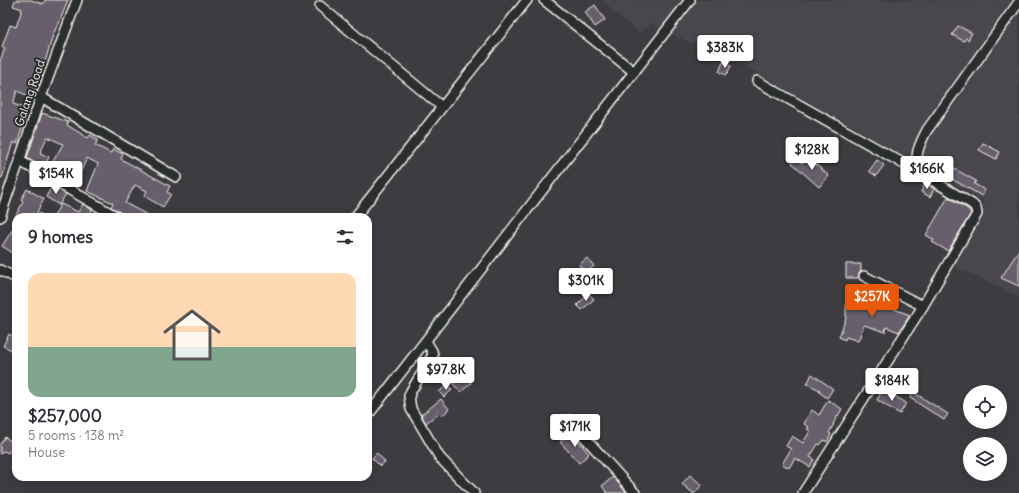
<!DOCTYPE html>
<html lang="en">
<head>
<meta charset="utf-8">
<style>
  :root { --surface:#fff; --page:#f2f2f3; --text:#2b2b33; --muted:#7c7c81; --accent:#ea580c }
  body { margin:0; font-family:Delius,sans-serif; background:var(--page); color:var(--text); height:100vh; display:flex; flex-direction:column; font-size:15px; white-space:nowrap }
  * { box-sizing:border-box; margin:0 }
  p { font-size:13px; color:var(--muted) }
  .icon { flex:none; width:22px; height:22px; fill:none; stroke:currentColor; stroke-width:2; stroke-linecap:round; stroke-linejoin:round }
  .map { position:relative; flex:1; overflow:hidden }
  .panel { position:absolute; left:12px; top:213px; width:360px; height:268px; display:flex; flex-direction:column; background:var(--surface); border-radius:12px; box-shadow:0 4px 16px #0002 }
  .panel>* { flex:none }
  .fabs { position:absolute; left:963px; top:385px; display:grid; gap:8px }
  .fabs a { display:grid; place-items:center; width:44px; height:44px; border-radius:50%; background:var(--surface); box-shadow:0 4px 16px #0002; font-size:20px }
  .price { position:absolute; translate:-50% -34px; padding:0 9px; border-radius:4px; background:#fff; color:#222; font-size:13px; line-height:26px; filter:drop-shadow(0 1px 2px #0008) }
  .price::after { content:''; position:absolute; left:50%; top:24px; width:12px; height:9px; margin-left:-6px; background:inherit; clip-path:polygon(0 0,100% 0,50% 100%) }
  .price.active { background:var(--accent); color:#fff }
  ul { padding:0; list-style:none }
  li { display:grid; align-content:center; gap:8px; height:212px; padding:0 16px }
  li span { display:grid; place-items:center; height:124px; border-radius:12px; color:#555 }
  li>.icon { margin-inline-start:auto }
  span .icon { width:72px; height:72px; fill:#fffc; stroke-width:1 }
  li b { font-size:17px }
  h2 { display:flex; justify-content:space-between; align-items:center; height:48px; padding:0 16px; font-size:17px }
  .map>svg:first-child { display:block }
  .built { fill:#4a464e }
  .building { fill:#685e6d; stroke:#f4f1e8 }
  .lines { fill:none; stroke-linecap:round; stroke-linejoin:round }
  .minor-casing { stroke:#f4f1e8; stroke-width:12 }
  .minor { stroke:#2a2d2e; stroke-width:9 }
  .labels { text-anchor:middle; stroke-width:4; stroke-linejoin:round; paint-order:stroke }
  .street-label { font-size:12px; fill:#f4f1e8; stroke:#2a2d2e }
</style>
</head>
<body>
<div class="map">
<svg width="1019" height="493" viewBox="0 0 1019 493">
  <rect width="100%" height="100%" fill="#3d3c41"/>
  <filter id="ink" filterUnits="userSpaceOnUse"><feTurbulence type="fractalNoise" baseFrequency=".025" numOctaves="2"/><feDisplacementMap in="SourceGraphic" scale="8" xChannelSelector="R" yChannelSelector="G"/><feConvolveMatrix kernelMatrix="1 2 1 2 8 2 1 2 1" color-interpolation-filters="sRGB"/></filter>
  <g filter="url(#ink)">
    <polygon class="built" points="601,0 1019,0 1019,297 952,265 984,201 745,66 659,29 653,23 639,33"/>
    <g class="building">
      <polygon points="15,0 31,0 43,4 45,0 68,0 58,26 57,26 53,35 42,72 43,73 33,98 17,91 13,104 28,109 17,144 13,142 2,178 0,177 0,61 5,48 2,47 10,25 16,27 22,9 13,6"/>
      <polygon points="595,5 605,20 595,27 585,12"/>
      <polygon points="958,26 972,33 968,40 966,38 964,41 952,35"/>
      <polygon points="723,40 729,42 729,44 740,48 738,55 719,49"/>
      <polygon points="723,62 731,66 726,75 719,72"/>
      <polygon points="42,113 68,122 67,125 88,138 90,135 98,140 95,145 111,153 113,149 123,154 121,159 170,186 167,192 171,194 163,207 144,196 147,191 135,185 125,203 151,217 123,217 120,212 111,207 113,203 87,191 98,164 87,158 75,184 72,184 60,177 64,169 52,163 63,144 47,137 40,153 49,157 44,168 27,158"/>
      <polygon points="983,143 1000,152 996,159 979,150"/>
      <polygon points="808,157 829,176 819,187 792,163 796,158 802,163"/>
      <polygon points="877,160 884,165 876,176 869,171"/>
      <polygon points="944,163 976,181 974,184 985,190 982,196 939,172"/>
      <polygon points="925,183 934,189 930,197 921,192"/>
      <polygon points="52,186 66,194 59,205 46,197"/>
      <polygon points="27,189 44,199 37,212 46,217 15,217 23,202 21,200"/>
      <polygon points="948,197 968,209 971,213 948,251 932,242 934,240 926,235"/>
      <polygon points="61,204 78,212 83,204 92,210 88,217 53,217"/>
      <polygon points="16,224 16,255 2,246"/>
      <polygon points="1019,250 1019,286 1001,278"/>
      <polygon points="587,258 594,266 586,273 579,265"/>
      <polygon points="846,264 861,264 861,271 859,274 858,278 846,278"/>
      <polygon points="589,294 594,299 582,310 577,305"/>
      <polygon points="878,295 896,303 894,309 910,315 899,332 886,327 885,332 864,325 858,341 846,337 845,340 839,337 846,318 846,304 860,304 872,309"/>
      <polygon points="9,334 16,338 16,352 3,346"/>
      <polygon points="812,374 833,389 827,398 819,392 820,390 807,384"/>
      <polygon points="464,375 471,383 461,392 453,384"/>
      <polygon points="447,385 452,390 444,397 439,392"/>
      <polygon points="883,389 906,403 900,414 877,400"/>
      <polygon points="913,392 948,414 944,420 910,398"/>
      <polygon points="441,399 449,409 442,416 439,413 426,423 421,415"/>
      <polygon points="828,400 842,409 833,424 834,424 829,433 831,434 827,442 824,440 820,445 818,444 810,457 814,459 810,467 795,458 789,468 782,464 791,449 786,446 792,436 803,443 810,431 807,429 809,427 804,424 808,416 812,410 819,415"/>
      <polygon points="571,432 589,454 579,463 560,442"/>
      <polygon points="5,437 15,444 8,453 4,451 0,454 0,444"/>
      <polygon points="377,453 385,462 380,466 372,458"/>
      <polygon points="690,475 702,485 695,493 693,493 682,484"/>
      <polygon points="613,477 627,493 607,493 602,486"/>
    </g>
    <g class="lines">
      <g class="minor-casing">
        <g id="minor">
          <polyline points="544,0 634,72 690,0"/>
          <polyline points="320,6 442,107"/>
          <polyline points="757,81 920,173"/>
          <polyline points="41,97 176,177"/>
          <polyline points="20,161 117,217"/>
          <polyline points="0,217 41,97 77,0"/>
          <polyline points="355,217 527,0"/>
          <polyline points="0,270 16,278"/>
          <polyline points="864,276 923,306"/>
          <polyline points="426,341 432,351 433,355 411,391 409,396 411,409 440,458 474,493"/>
          <polyline points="368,415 634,72"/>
          <polyline points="569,420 635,493"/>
          <path d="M803,493L923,306L977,214L976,208L972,204L920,173C913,157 919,145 927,130L1019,2"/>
        </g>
      </g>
      <use href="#minor" class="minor"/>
    </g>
  </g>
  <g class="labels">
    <g class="street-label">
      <text transform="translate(30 93) rotate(-71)" y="4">Galang Road</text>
    </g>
  </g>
</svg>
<div class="fabs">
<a><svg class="icon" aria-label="locate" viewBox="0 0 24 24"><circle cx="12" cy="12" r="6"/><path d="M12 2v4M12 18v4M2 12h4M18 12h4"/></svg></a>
<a><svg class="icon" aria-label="layers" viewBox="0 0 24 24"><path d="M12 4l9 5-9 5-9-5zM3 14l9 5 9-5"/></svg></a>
</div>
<b class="price" style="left:725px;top:69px">$383K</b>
<b class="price" style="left:812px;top:171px">$128K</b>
<b class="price" style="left:927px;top:190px">$166K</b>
<b class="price" style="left:56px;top:195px">$154K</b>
<b class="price" style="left:586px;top:302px">$301K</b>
<b class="price active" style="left:872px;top:318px">$257K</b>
<b class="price" style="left:446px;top:391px">$97.8K</b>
<b class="price" style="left:892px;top:402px">$184K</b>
<b class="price" style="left:575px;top:448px">$171K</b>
<section class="panel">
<h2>9 homes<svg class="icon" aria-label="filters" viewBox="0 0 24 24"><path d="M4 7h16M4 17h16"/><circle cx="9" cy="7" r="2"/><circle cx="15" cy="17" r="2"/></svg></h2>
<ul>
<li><span style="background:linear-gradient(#ffd9b3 60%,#7fa58c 0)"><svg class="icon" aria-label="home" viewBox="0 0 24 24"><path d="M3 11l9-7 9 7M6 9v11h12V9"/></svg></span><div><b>$257,000</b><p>5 rooms · 138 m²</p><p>House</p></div></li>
</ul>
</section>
</div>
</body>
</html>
